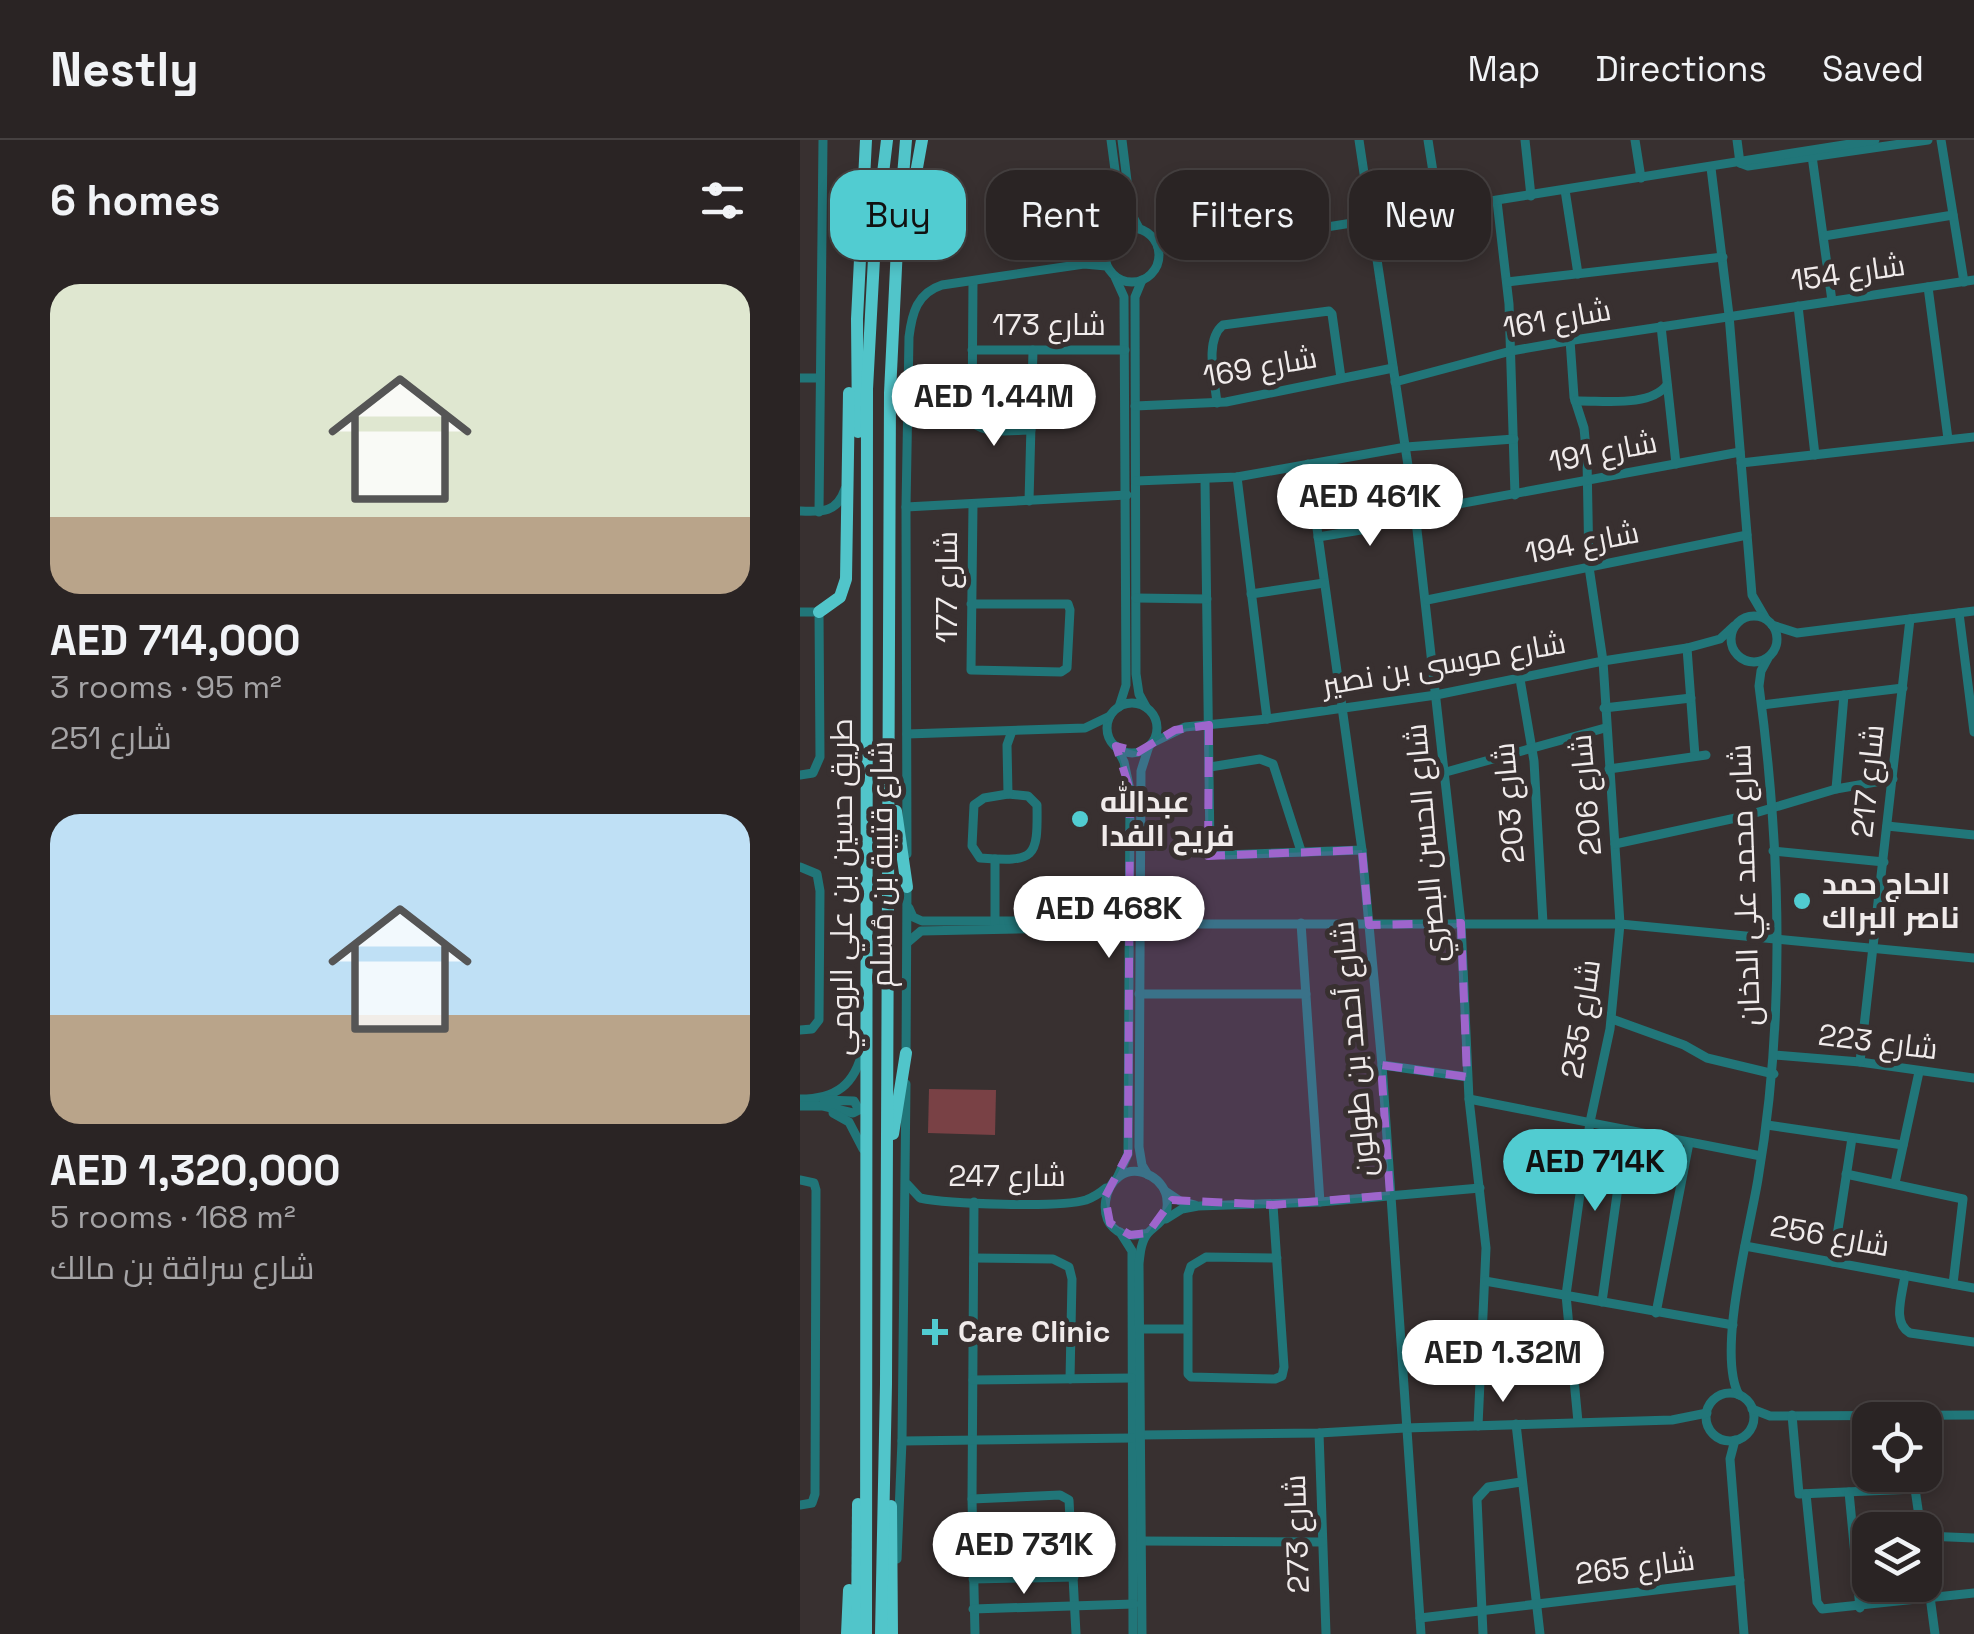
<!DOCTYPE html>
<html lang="en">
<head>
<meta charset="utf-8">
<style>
  :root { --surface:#2a2424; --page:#322c2c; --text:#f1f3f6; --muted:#a5a4a6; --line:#464141; --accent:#51ccd1 }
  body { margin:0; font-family:"Space Grotesk",Cairo,sans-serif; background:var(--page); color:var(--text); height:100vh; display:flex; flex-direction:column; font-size:38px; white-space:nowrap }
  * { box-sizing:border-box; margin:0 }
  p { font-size:32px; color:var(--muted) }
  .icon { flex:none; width:55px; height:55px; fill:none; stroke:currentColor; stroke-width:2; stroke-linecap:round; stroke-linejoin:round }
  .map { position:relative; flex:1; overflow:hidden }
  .drawer { display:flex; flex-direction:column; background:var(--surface); width:800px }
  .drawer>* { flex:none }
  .hud { position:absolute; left:30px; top:30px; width:950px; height:90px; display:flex; gap:20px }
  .fabs { position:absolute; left:1052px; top:1262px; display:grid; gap:20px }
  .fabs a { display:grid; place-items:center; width:90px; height:90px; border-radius:20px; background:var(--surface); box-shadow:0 5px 15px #0003,0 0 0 2px var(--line); font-size:50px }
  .price { position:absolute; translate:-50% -85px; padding:0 22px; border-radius:35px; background:#fff; color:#222; font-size:32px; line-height:65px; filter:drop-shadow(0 2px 5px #0008) }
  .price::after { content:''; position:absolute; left:50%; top:60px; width:30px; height:22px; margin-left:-15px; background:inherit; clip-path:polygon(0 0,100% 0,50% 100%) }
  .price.active { background:var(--accent); color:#111 }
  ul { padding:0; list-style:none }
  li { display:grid; align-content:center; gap:20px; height:530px; padding:0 50px }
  li span { display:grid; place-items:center; height:310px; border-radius:30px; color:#555 }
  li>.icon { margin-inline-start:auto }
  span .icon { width:180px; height:180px; fill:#fffc; stroke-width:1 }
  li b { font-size:42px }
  h2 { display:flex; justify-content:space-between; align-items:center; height:120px; padding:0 50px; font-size:42px }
  .pill { padding:0 35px; border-radius:30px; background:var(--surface); box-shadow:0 5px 15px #0003,0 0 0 2px var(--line); font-size:35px; line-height:90px }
  .pill.active { background:var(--accent); color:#111 }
  header { display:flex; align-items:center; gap:60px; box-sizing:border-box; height:140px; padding:0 50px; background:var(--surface); border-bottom:2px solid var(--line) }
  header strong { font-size:48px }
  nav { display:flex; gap:55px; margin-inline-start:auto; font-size:35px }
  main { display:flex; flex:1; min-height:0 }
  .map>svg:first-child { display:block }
  .green { fill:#794145 }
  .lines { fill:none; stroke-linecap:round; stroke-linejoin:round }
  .minor { stroke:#217679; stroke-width:9 }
  .highway { stroke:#51c5ca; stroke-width:12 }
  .marked { fill:#9e65cc; fill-opacity:0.2; stroke:#9e65cc; stroke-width:8; stroke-dasharray:20 12; stroke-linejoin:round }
  .poi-dot { fill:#51ccd1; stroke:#383030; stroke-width:4 }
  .labels { text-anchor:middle; stroke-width:10; stroke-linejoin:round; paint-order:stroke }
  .street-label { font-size:30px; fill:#f0ebeb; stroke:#383030 }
  .poi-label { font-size:30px; font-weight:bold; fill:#f0ebeb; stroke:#383030; text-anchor:start }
</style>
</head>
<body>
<header>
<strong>Nestly</strong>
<nav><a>Map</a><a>Directions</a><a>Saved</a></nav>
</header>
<main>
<section class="drawer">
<h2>6 homes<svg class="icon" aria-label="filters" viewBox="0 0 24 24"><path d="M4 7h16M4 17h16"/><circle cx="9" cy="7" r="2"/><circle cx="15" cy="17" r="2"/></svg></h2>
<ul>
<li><span style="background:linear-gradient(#dfe7d0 75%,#b9a48a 0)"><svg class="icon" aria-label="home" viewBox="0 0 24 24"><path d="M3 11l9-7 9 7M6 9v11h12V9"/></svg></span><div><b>AED 714,000</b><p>3 rooms · 95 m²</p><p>شارع 251</p></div></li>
<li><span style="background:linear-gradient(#bfe0f5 65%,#b9a48a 0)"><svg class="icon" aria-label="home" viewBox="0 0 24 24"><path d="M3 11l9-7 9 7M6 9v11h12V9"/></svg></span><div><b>AED 1,320,000</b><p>5 rooms · 168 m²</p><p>شارع سراقة بن مالك</p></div></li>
</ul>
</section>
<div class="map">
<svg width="1174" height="1494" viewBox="0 0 1174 1494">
  <rect width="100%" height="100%" fill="#383030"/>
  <polygon class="green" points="129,949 196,950 195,995 128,993"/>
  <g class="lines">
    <g class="minor">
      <polyline points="311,0 321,75 318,91"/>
      <polyline points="322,0 331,73 339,88"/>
      <polyline points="559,0 615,372 661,783 669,959 686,1108 678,1286"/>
      <polyline points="628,0 639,70"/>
      <polyline points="725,0 731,56"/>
      <polyline points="835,0 841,38"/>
      <polyline points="937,0 940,23"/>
      <polyline points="1141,0 1164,142"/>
      <polyline points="1012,16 1032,161"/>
      <polyline points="940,23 948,26 1128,0"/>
      <polyline points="911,28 929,175 952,455 966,479"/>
      <polyline points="765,50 778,134"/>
      <polyline points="697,61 709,164 715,355"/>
      <circle cx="332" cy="115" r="27"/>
      <polyline points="1024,96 1153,75"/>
      <polyline points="358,107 375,111 1075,0"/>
      <polyline points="315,137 324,157 326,545 319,567"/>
      <polyline points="342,140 335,157 336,534 339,554 346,567"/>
      <path d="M173,141L172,282C186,295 212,290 231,290"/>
      <polyline points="707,142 923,117"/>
      <polyline points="1128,147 1148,299"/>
      <polyline points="998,166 1015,315"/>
      <polyline points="861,186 876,324"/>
      <polyline points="770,200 774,257 784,288 787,319 789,427 803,521 820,784 810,889 790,982 766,1155 778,1282"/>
      <polyline points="172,210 325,210"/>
      <polyline points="0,238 20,238"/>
      <polyline points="595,242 711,211 774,200 1174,140"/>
      <path d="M775,261C802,260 849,268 867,245"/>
      <path d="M417,263C415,241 404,200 423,185L529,171L532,174L541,238"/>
      <polyline points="335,266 426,262 593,228"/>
      <polyline points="941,323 1174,297"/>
      <polyline points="508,324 562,710 582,925 621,1494"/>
      <polyline points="437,337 467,579"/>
      <polyline points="336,341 437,337 606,307 714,299"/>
      <polyline points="405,341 410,708 424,715 562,710"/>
      <polyline points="229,361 233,210"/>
      <polyline points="106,367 327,355"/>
      <path d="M0,371C22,372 37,373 45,349"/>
      <polyline points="19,372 23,0"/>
      <polyline points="615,372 940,312"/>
      <polyline points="518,397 567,389 565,370"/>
      <polyline points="451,454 524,443"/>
      <polyline points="336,458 407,459"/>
      <polyline points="627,460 947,395"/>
      <polyline points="171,464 268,464 270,470 267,528 261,532 171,530 173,365"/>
      <polyline points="0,472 19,472 20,617 13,633 0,635"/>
      <polyline points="1159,473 1174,592"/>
      <circle cx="954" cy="499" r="23"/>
      <polyline points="972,485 997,493 1174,471"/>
      <polyline points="887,508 895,616"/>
      <polyline points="720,539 734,621 743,783"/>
      <circle cx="332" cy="588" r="25"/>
      <polyline points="962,565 1103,548"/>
      <polyline points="804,568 891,558"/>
      <polyline points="107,594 285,588 310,576"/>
      <polyline points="352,603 385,587 467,579 636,555 803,521 887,508 920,499 934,486"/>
      <polyline points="316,606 324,622 330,650 328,1014 317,1038"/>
      <polyline points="410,627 460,619 473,624 501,711"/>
      <polyline points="809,629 906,615"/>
      <polyline points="646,632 805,588"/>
      <polyline points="1036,649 1044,555"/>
      <path d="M208,654L228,656L237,665C238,719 235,722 180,718L172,706L174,665L184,658Z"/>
      <polyline points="208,654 207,605 212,591"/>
      <polyline points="1087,686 1174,695"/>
      <polyline points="815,704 945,676 1036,649 1093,639"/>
      <polyline points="973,711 1084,722"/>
      <path d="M107,714L106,367L109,197C112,173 117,153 142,145L284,124L306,126"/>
      <polyline points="0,727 17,734 20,751 19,880 12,889 0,890"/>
      <polyline points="109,768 113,777 122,781 314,781 323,779 328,773"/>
      <polyline points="501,783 520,1062"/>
      <polyline points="338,784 820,784 1174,818"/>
      <polyline points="195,786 195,719"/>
      <polyline points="108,802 121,791 313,787 322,790 329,797"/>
      <polyline points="339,854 506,854"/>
      <polyline points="812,879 884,905 907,918 974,934"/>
      <polyline points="975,915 1060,922 1174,938"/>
      <polyline points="106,919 107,744"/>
      <polyline points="1060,922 1110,479"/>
      <polyline points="582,925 667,937"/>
      <path d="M0,959C36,959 55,945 63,909"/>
      <polyline points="669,959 961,1016"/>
      <polyline points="0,966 23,966 53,973 59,970 54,961 24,960"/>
      <polyline points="33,973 49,982 63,1009"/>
      <polyline points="967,985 1103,1005"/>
      <polyline points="1046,1034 1163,1059 1153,1144"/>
      <polyline points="348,1035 342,1025 339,1007 341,631 349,606"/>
      <polyline points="0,1040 14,1043 16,1050 15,1354 12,1363 0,1365"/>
      <polyline points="1095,1043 1119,932"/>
      <path d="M107,1044L120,1058C148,1064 260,1068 286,1060C294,1057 300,1053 306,1048"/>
      <polyline points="365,1051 380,1061 395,1065"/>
      <polyline points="174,1062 172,1359 175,1494"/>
      <polyline points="473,1065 484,1227 482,1236 475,1239 391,1237 388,1234 388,1135 391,1126 406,1117 477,1118"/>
      <polyline points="366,1079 382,1069 398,1066 520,1062 680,1048"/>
      <polyline points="320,1092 332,1111 332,1124 333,1494"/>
      <polyline points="945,1106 1174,1148"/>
      <polyline points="174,1118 253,1119 269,1127 272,1139 270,1239"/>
      <polyline points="1033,1122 1052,998"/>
      <path d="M1105,1135C1102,1157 1092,1183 1110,1193L1174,1202"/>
      <polyline points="685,1141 933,1185"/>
      <polyline points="802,1162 826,990"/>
      <polyline points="856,1173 889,1003"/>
      <polyline points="342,1189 387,1189"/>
      <polyline points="173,1240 332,1238"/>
      <circle cx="930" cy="1277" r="24"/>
      <path d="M939,1255C916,1213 950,1089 958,1039C986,875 981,710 959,546L961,531L968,518"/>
      <polyline points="952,1269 970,1276 1174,1275"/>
      <polyline points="992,1275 999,1354 1115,1349"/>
      <polyline points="716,1284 740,1494"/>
      <polyline points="519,1293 526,1494"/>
      <polyline points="341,1295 519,1293 605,1288 872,1280 907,1273"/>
      <polyline points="935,1300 930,1319 944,1494"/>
      <polyline points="102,1301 333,1298"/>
      <polyline points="1113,1335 1121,1390"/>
      <polyline points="1049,1352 1060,1468"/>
      <polyline points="1006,1354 1017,1462 1022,1469 1174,1453"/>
      <polyline points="172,1359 260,1355 269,1360 276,1494"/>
      <polyline points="1125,1396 1174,1398"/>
      <polyline points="342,1401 522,1402"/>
      <polyline points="97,1419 102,1301 106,944"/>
      <polyline points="1125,1419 1135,1494"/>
      <polyline points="173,1439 274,1437"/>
      <polyline points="173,1469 334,1464"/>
      <polyline points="620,1478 940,1440"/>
      <path d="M342,1494L339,1124C340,1114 341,1101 348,1093C358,1083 369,1079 367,1061C367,1051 360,1041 351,1036C300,1009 282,1111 348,1093"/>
      <polyline points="683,1494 677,1359 688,1347 721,1342"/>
    </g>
    <g class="highway">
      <polyline points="107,83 122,0"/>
      <polyline points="58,292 57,179 66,0"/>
      <polyline points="19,472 40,457 46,439 49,253"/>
      <polyline points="96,671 107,747"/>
      <polyline points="93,994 106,913"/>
      <polyline points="91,1366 92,1494"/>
      <polyline points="47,1494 49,1450"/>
      <polyline points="57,1494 58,1364"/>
      <polyline points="66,1494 67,249 75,100 87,0"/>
      <polyline points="81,1494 86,1244 90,253 97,107 106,0"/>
    </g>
  </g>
  <path class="marked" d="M409,585L408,716L562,710L569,785L661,783L667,937L581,925L590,1055L473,1065L372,1060L348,1093L330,1095L310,1083L305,1057L328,1014L330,650L316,606L338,612L375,590Z"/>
  <g class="poi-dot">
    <circle cx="280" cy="679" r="10"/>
    <circle cx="1002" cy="761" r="10"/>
    <path d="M130 1177h10v10h10v10h-10v10h-10v-10h-10v-10h10z"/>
  </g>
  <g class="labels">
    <g class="street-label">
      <text transform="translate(1048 133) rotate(-8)" y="10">شارع 154</text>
      <text transform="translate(757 179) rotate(-10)" y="10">شارع 161</text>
      <text x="249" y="195">شارع 173</text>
      <text transform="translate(460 227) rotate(-10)" y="10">شارع 169</text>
      <text transform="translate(803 312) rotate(-11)" y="10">شارع 191</text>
      <text transform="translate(782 403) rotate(-11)" y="10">شارع 194</text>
      <text transform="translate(147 447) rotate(-90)" y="10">شارع 177</text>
      <text transform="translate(644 524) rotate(-10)" y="10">شارع موسى بن نصير</text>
      <text transform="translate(1068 641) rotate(-84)" y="10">شارع 217</text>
      <text transform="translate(786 655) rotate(-95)" y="10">شارع 206</text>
      <text transform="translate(709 663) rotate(-95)" y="10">شارع 203</text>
      <text transform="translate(626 703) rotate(-95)" y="10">شارع الحسن البصري</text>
      <text transform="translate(82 724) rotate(-90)" y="10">شارع قتيبة بن مُسلم</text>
      <text transform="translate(945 745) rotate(-92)" y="10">شارع محمد علي الدخان</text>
      <text transform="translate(42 747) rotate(-90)" y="10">طريق حسين بن علي الرومي</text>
      <text transform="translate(781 879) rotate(-81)" y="10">شارع 235</text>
      <text transform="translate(1078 902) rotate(7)" y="10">شارع 223</text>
      <text transform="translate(554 909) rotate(-95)" y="10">شارع أحمد بن طولون</text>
      <text x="207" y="1046">شارع 247</text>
      <text transform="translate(1030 1096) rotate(10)" y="10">شارع 256</text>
      <text transform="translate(497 1394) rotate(-92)" y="10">شارع 273</text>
      <text transform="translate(835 1427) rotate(-7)" y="10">شارع 265</text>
    </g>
    <g class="poi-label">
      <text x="300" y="672">عبدالله<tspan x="300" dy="34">فريح الفدا</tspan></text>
      <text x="1022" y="754">الحاج حمد<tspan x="1022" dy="34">ناصر البراك</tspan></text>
      <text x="158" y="1202">Care Clinic</text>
    </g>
  </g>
</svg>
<div class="fabs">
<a><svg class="icon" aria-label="locate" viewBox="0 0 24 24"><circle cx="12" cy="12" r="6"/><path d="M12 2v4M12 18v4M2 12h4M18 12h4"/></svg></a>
<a><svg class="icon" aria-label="layers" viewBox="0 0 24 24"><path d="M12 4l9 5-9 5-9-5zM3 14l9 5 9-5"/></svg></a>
</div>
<b class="price" style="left:194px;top:309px">AED 1.44M</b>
<b class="price" style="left:570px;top:409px">AED 461K</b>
<b class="price" style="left:309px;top:821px">AED 468K</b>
<b class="price active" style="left:795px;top:1074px">AED 714K</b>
<b class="price" style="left:703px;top:1265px">AED 1.32M</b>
<b class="price" style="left:224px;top:1457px">AED 731K</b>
<div class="hud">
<a class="pill active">Buy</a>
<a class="pill">Rent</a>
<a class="pill">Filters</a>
<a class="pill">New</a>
</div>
</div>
</main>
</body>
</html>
